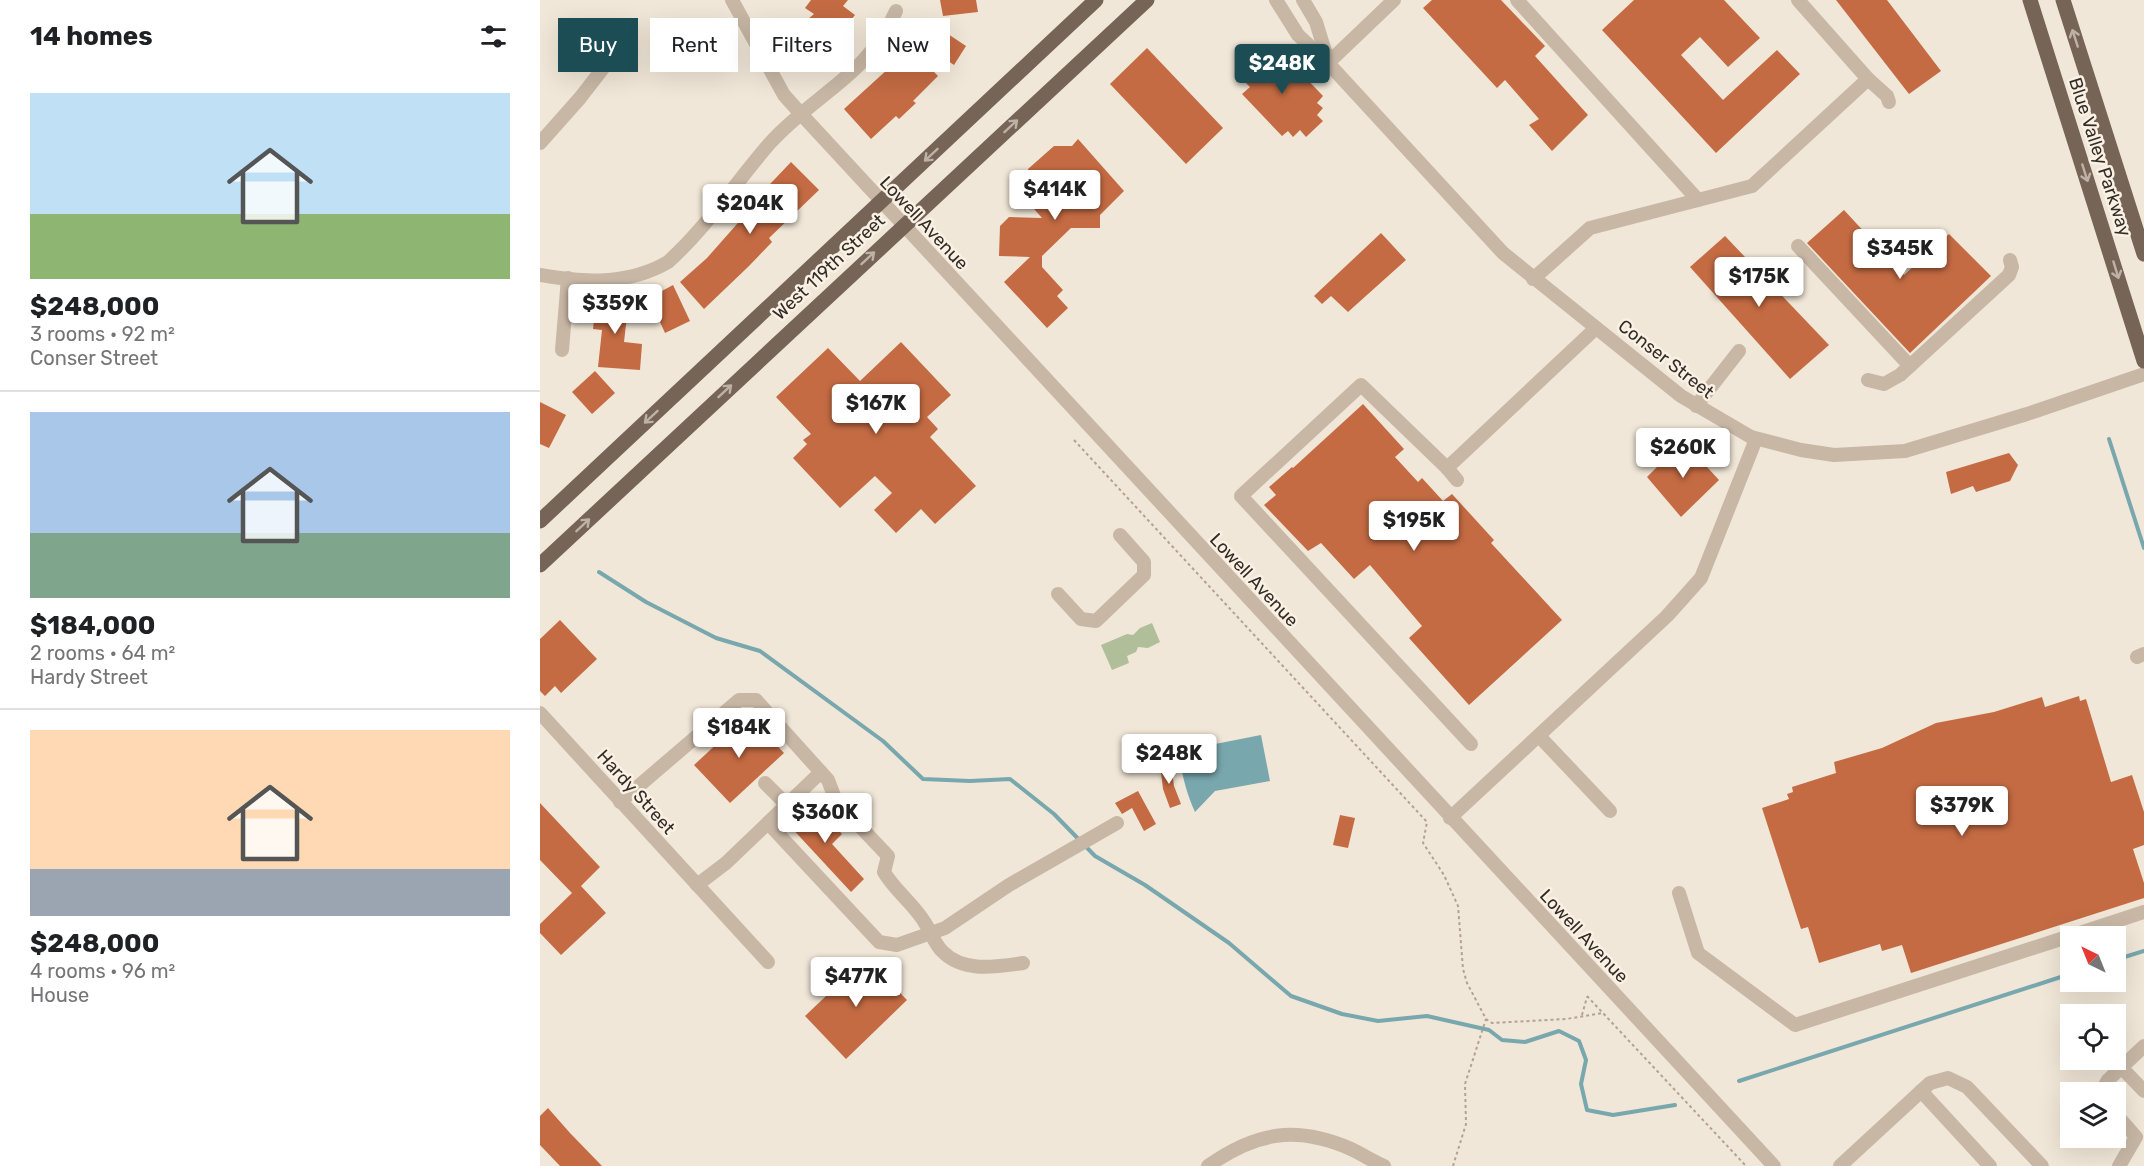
<!DOCTYPE html>
<html lang="en">
<head>
<meta charset="utf-8">
<style>
  :root { --surface:#fff; --page:#f2f2f2; --text:#202124; --muted:#757577; --line:#e0e0e0; --accent:#1d4d54 }
  body { margin:0; font-family:Rubik,sans-serif; background:var(--page); color:var(--text); height:100vh; display:flex; flex-direction:column; font-size:22px; white-space:nowrap }
  * { box-sizing:border-box; margin:0 }
  p { font-size:20px; color:var(--muted) }
  .icon { flex:none; width:33px; height:33px; fill:none; stroke:currentColor; stroke-width:2; stroke-linecap:round; stroke-linejoin:round }
  .map { position:relative; flex:1; overflow:hidden }
  .details { display:flex; flex-direction:column; background:var(--surface); width:540px }
  .details>* { flex:none }
  .banner { position:absolute; left:18px; top:18px; width:570px; height:54px; display:flex; gap:12px }
  .needle { width:39px; rotate:317deg }
  .controls { position:absolute; left:1520px; top:926px; display:grid; gap:12px }
  .controls a { display:grid; place-items:center; width:66px; height:66px; border-radius:0px; background:var(--surface); box-shadow:0 6px 24px #0002; font-size:30px }
  .price { position:absolute; translate:-50% -51px; padding:0 14px; border-radius:6px; background:#fff; color:#222; font-size:20px; line-height:39px; filter:drop-shadow(0 2px 3px #0008) }
  .price::after { content:''; position:absolute; left:50%; top:36px; width:18px; height:14px; margin-left:-9px; background:inherit; clip-path:polygon(0 0,100% 0,50% 100%) }
  .price.active { background:var(--accent); color:#fff }
  ul { padding:0; list-style:none }
  li { display:grid; align-content:center; gap:12px; height:318px; padding:0 30px }
  li+li { border-top:2px solid var(--line) }
  li span { display:grid; place-items:center; height:186px; border-radius:0px; color:#555 }
  li>.icon { margin-inline-start:auto }
  span .icon { width:108px; height:108px; fill:#fffc; stroke-width:1 }
  li b { font-size:26px }
  h2 { display:flex; justify-content:space-between; align-items:center; height:72px; padding:0 30px; font-size:26px }
  .tag { padding:0 21px; border-radius:0px; background:var(--surface); box-shadow:0 6px 24px #0002; font-size:21px; line-height:54px }
  .tag.active { background:var(--accent); color:#fff }
  main { display:flex; flex:1; min-height:0 }
  .map>svg:first-child { display:block }
  .green { fill:#b0bf99 }
  .water { fill:#78a7ad }
  .lines { fill:none; stroke-linecap:round; stroke-linejoin:round }
  .stream { stroke:#78a7ad; stroke-width:4 }
  .building { fill:#c46b43 }
  .path { stroke:#b4a18f; stroke-width:2; stroke-dasharray:3 3; stroke-linecap:butt }
  .minor { stroke:#c8b7a5; stroke-width:14 }
  .major { stroke:#766457; stroke-width:15 }
  .oneway { stroke:#beb2a5 }
  .labels { text-anchor:middle; stroke-width:5; stroke-linejoin:round; paint-order:stroke }
  .street-label { font-size:18px; fill:#342b26; stroke:#f9f1e4 }
</style>
</head>
<body>
<main>
<section class="details">
<h2>14 homes<svg class="icon" aria-label="filters" viewBox="0 0 24 24"><path d="M4 7h16M4 17h16"/><circle cx="9" cy="7" r="2"/><circle cx="15" cy="17" r="2"/></svg></h2>
<ul>
<li><span style="background:linear-gradient(#bfe0f5 65%,#8fb573 0)"><svg class="icon" aria-label="home" viewBox="0 0 24 24"><path d="M3 11l9-7 9 7M6 9v11h12V9"/></svg></span><div><b>$248,000</b><p>3 rooms · 92 m²</p><p>Conser Street</p></div></li>
<li><span style="background:linear-gradient(#a9c7e8 65%,#7fa58c 0)"><svg class="icon" aria-label="home" viewBox="0 0 24 24"><path d="M3 11l9-7 9 7M6 9v11h12V9"/></svg></span><div><b>$184,000</b><p>2 rooms · 64 m²</p><p>Hardy Street</p></div></li>
<li><span style="background:linear-gradient(#ffd9b3 75%,#9aa5b1 0)"><svg class="icon" aria-label="home" viewBox="0 0 24 24"><path d="M3 11l9-7 9 7M6 9v11h12V9"/></svg></span><div><b>$248,000</b><p>4 rooms · 96 m²</p><p>House</p></div></li>
</ul>
</section>
<div class="map">
<svg width="1604" height="1166" viewBox="0 0 1604 1166">
  <rect width="100%" height="100%" fill="#f1e7d8"/>
  <polygon class="green" points="612,623 620,642 608,648 598,647 596,652 587,656 589,663 572,670 561,645 587,634 593,635 600,628"/>
  <path class="water" d="M721,735L730,781L675,791L655,812C644,787 639,765 639,737L665,746Z"/>
  <g class="lines">
    <g class="stream">
      <polyline points="1569,439 1604,548"/>
      <polyline points="59,572 106,602 176,638 220,651 343,741 383,779 430,781 470,779 514,814 555,856 605,885 689,943 751,996 802,1014 838,1021 887,1016 949,1030 962,1040 985,1042 1019,1031 1039,1041 1046,1060 1041,1084 1047,1110 1073,1115 1135,1105"/>
      <polyline points="1575,960 1604,951"/>
      <polyline points="1199,1081 1530,974"/>
    </g>
  </g>
  <g class="building">
    <polygon points="271,0 308,0 303,6 315,15 293,43 299,51 280,67 251,33 274,14 265,8"/>
    <polygon points="400,0 436,0 438,12 403,16"/>
    <polygon points="892,0 961,0 1005,46 995,56 1048,115 1012,151 989,125 999,119 965,80 957,88 883,8"/>
    <polygon points="1094,0 1184,0 1220,38 1188,67 1160,37 1141,55 1183,100 1237,50 1260,74 1176,153 1062,30"/>
    <polygon points="1296,0 1347,0 1401,71 1369,94"/>
    <polygon points="393,24 426,46 414,65 381,43"/>
    <polygon points="371,48 398,76 373,101 376,103 359,119 356,116 331,139 304,109"/>
    <polygon points="607,48 683,128 646,164 570,84"/>
    <polygon points="715,51 725,61 731,55 736,60 743,54 783,96 777,103 783,108 777,115 783,121 766,137 760,130 753,137 748,131 742,136 702,94 710,87 704,81 709,76 699,66"/>
    <polygon points="538,139 584,191 560,215 560,228 531,228 502,256 502,267 523,290 517,296 528,308 507,328 464,282 490,257 459,256 460,226 469,217 502,218 488,202 488,169 514,146 532,146"/>
    <polygon points="251,162 279,190 229,238 232,242 209,266 164,309 140,282 167,258 212,207 210,205"/>
    <polygon points="1304,210 1364,275 1409,234 1451,276 1370,353 1267,243"/>
    <polygon points="841,233 866,260 808,312 791,296 782,304 774,296"/>
    <polygon points="1185,236 1289,345 1250,379 1150,267"/>
    <polygon points="133,285 150,321 125,333 109,298"/>
    <polygon points="57,295 89,298 84,342 102,344 100,370 58,367 62,330 53,329"/>
    <polygon points="361,342 411,395 387,417 398,429 390,437 436,486 395,524 381,509 356,533 334,510 352,493 335,476 300,508 253,458 267,444 263,440 271,434 236,397 288,348 320,381"/>
    <polygon points="55,371 75,393 52,414 32,392"/>
    <polygon points="0,402 26,415 9,448 0,444"/>
    <polygon points="823,404 864,449 855,457 878,482 882,478 903,501 912,494 954,540 951,543 1022,620 929,705 869,638 882,626 830,565 814,579 781,543 768,551 724,505 736,495 729,487 752,467 753,468"/>
    <polygon points="1143,441 1179,480 1141,517 1107,477"/>
    <polygon points="1469,453 1478,465 1470,481 1436,492 1433,486 1411,494 1406,472"/>
    <polygon points="20,620 57,659 21,693 15,686 5,696 0,691 0,639"/>
    <polygon points="1539,696 1540,701 1546,699 1571,782 1592,775 1604,812 1604,845 1593,849 1604,883 1604,898 1371,973 1362,945 1342,951 1340,944 1279,963 1268,927 1261,929 1222,808 1249,799 1247,794 1253,792 1252,787 1296,773 1294,762 1342,748 1396,723 1454,712 1502,697 1505,707"/>
    <polygon points="208,715 244,753 190,803 154,765"/>
    <polygon points="631,763 634,786 641,804 630,808 623,789 620,764"/>
    <polygon points="598,791 616,824 604,831 592,808 582,814 575,803"/>
    <polygon points="272,802 302,834 292,844 324,879 311,892 248,824"/>
    <polygon points="0,803 60,867 41,886 66,913 21,955 0,933 0,924 32,893 0,860"/>
    <polygon points="800,815 815,818 808,848 793,845"/>
    <polygon points="326,958 367,1000 306,1059 265,1016"/>
    <polygon points="8,1108 30,1133 62,1166 20,1166 0,1145 0,1116"/>
  </g>
  <g class="lines">
    <g class="path">
      <polyline points="534,440 887,822 883,843 904,875 918,906 923,969 927,983 946,1019 952,1023 1026,1019 1063,1013"/>
      <polyline points="1047,996 1206,1166"/>
      <polyline points="1042,1015 1047,997"/>
      <polyline points="913,1166 926,1124 925,1084 946,1019"/>
    </g>
    <g class="minor">
      <polyline points="192,0 244,95 262,115 1234,1166"/>
      <polyline points="736,0 758,35 788,63 963,253 1141,396 1211,437 1261,450 1294,455 1365,451 1487,414 1604,374"/>
      <polyline points="763,0 776,22 788,61"/>
      <polyline points="977,0 1158,200"/>
      <polyline points="788,63 854,0"/>
      <polyline points="1328,79 1347,96 1349,102"/>
      <polyline points="0,143 40,98 81,45"/>
      <polyline points="1258,246 1370,366"/>
      <path d="M0,275C43,283 89,285 128,262C167,227 196,182 230,143C274,94 328,76 356,11"/>
      <polyline points="993,279 1050,228 1212,186 1328,79 1258,0"/>
      <polyline points="22,350 28,278"/>
      <polyline points="1328,380 1344,384 1360,375 1469,275 1472,267 1470,260"/>
      <polyline points="1156,406 1199,351"/>
      <polyline points="907,468 821,385 701,496 931,744"/>
      <polyline points="917,480 907,468 1056,328"/>
      <polyline points="518,594 541,619 556,621 604,575 604,562 580,535"/>
      <polyline points="1597,657 1604,654"/>
      <polyline points="0,713 228,962"/>
      <polyline points="999,736 1070,811"/>
      <polyline points="225,783 247,805"/>
      <path d="M80,802L199,700H216L288,780L296,801L348,856L344,872C355,891 374,904 385,923C391,932 394,943 402,951C423,973 456,967 483,963"/>
      <polyline points="910,818 1127,616 1161,578 1216,439"/>
      <polyline points="228,823 339,942 357,945 405,928 469,885 577,823"/>
      <polyline points="157,885 186,863 281,772"/>
      <polyline points="1139,893 1158,953 1255,1025 1530,936"/>
      <polyline points="1531,936 1604,912"/>
      <polyline points="1581,1067 1604,1091"/>
      <polyline points="1381,1091 1450,1166"/>
      <polyline points="1561,1092 1568,1080 1604,1046"/>
      <polyline points="1575,1113 1596,1137 1579,1166"/>
      <path d="M668,1166C716,1132 756,1125 811,1149C822,1154 832,1161 844,1166"/>
      <polyline points="1300,1166 1390,1083 1408,1078 1427,1087 1502,1166"/>
    </g>
    <g class="major">
      <polyline points="1490,0 1604,361"/>
      <polyline points="1523,0 1604,254"/>
      <polyline points="0,521 556,0"/>
      <polyline points="0,565 607,0"/>
    </g>
  </g>
  <defs><path id="oneway-shaft" d="M-6 0H5M1.5-3L5.5 0L1.5 3" fill="none" stroke-width="1.6" stroke-linecap="round" stroke-linejoin="round" transform="scale(1.5)"/></defs>
  <g class="oneway">
    <use href="#oneway-shaft" transform="translate(1535 38) rotate(-108)"/>
    <use href="#oneway-shaft" transform="translate(471 126) rotate(-43)"/>
    <use href="#oneway-shaft" transform="translate(391 155) rotate(137)"/>
    <use href="#oneway-shaft" transform="translate(1545 173) rotate(72)"/>
    <use href="#oneway-shaft" transform="translate(328 258) rotate(-43)"/>
    <use href="#oneway-shaft" transform="translate(1576 270) rotate(73)"/>
    <use href="#oneway-shaft" transform="translate(185 391) rotate(-43)"/>
    <use href="#oneway-shaft" transform="translate(111 417) rotate(137)"/>
    <use href="#oneway-shaft" transform="translate(43 525) rotate(-43)"/>
  </g>
  <g class="labels">
    <g class="street-label">
      <text transform="translate(1560 157) rotate(72)" y="6">Blue Valley Parkway</text>
      <text transform="translate(384 223) rotate(47)" y="6">Lowell Avenue</text>
      <text transform="translate(289 267) rotate(-43)" y="6">West 119th Street</text>
      <text transform="translate(1126 359) rotate(38)" y="6">Conser Street</text>
      <text transform="translate(714 580) rotate(47)" y="6">Lowell Avenue</text>
      <text transform="translate(96 792) rotate(48)" y="6">Hardy Street</text>
      <text transform="translate(1044 936) rotate(47)" y="6">Lowell Avenue</text>
    </g>
  </g>
</svg>
<div class="controls">
<a><svg class="needle" viewBox="-14 -14 28 28"><path d="M0-13l5 13h-10z" fill="#e53935"/><path d="M0 13l5-13h-10z" fill="#757577"/></svg></a>
<a><svg class="icon" aria-label="locate" viewBox="0 0 24 24"><circle cx="12" cy="12" r="6"/><path d="M12 2v4M12 18v4M2 12h4M18 12h4"/></svg></a>
<a><svg class="icon" aria-label="layers" viewBox="0 0 24 24"><path d="M12 4l9 5-9 5-9-5zM3 14l9 5 9-5"/></svg></a>
</div>
<b class="price active" style="left:742px;top:95px">$248K</b>
<b class="price" style="left:515px;top:221px">$414K</b>
<b class="price" style="left:210px;top:235px">$204K</b>
<b class="price" style="left:1360px;top:280px">$345K</b>
<b class="price" style="left:1219px;top:308px">$175K</b>
<b class="price" style="left:75px;top:335px">$359K</b>
<b class="price" style="left:336px;top:435px">$167K</b>
<b class="price" style="left:1143px;top:479px">$260K</b>
<b class="price" style="left:874px;top:552px">$195K</b>
<b class="price" style="left:199px;top:759px">$184K</b>
<b class="price" style="left:629px;top:785px">$248K</b>
<b class="price" style="left:1422px;top:837px">$379K</b>
<b class="price" style="left:285px;top:844px">$360K</b>
<b class="price" style="left:316px;top:1008px">$477K</b>
<div class="banner">
<a class="tag active">Buy</a>
<a class="tag">Rent</a>
<a class="tag">Filters</a>
<a class="tag">New</a>
</div>
</div>
</main>
</body>
</html>
